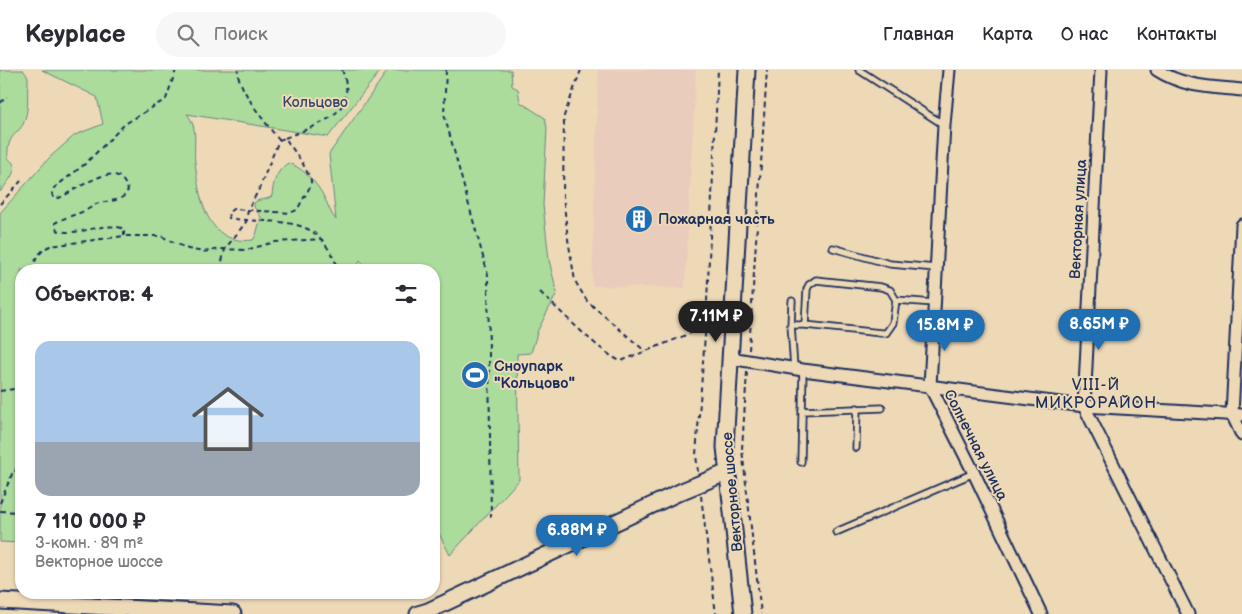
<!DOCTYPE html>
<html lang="ru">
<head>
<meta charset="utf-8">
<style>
  :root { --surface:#fff; --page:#f7f7f7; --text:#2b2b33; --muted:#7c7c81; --line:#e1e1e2; --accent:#1f6fb2 }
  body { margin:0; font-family:"Balsamiq Sans",sans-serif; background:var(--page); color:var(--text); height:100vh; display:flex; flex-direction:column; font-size:19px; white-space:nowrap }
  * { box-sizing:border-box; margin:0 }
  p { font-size:16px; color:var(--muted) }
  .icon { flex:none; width:28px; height:28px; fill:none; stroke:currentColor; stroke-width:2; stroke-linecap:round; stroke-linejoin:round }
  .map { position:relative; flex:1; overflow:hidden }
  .drawer { position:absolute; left:15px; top:194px; width:425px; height:335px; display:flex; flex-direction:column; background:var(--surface); border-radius:20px; box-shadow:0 1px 4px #0004 }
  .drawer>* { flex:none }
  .price { position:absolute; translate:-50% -42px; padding:0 11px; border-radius:18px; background:var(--accent); color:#fff; font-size:16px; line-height:32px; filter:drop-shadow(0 1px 2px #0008) }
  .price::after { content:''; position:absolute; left:50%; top:30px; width:15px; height:11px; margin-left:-8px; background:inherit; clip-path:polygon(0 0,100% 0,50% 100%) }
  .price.selected { background:#222; color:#fff }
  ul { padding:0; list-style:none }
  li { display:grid; align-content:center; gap:10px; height:265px; padding:0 20px }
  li+li { border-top:1px solid var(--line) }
  li span { display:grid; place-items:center; height:155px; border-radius:15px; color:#555 }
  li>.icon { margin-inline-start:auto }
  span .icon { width:90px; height:90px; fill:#fffc; stroke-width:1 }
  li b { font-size:21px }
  h2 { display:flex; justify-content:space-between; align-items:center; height:60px; padding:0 20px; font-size:21px }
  header { display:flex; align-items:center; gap:30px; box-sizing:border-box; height:70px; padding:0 25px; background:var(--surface); border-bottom:1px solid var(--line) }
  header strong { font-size:24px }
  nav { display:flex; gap:28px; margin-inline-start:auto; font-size:18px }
  .search { width:350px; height:45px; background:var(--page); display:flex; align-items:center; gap:12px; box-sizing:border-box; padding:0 18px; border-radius:28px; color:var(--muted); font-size:19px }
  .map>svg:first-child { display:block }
  .built { fill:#eaccbc }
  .green { fill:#abdc9c; stroke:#63867d }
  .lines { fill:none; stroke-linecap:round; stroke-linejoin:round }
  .lane-casing { stroke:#1b2f5e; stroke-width:9 }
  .street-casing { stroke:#1b2f5e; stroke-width:15 }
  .secondary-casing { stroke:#1b2f5e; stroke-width:19 }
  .path { stroke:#1b2f5e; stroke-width:2; stroke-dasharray:5 4; stroke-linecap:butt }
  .lane { stroke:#eed9b7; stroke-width:5.5 }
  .street { stroke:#eed9b7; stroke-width:11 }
  .secondary { stroke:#eed9b7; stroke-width:15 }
  .labels { text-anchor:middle; stroke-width:4; stroke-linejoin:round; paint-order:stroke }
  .park-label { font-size:15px; fill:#314967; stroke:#eed9b7 }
  .poi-label { font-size:15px; font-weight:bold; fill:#1b2f5e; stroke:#eed9b7; text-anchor:start }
  .street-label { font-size:15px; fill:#1b2f5e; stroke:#eed9b7 }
  .neighbourhood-label { font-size:16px; letter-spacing:1px; fill:#1b2f5e; stroke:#eed9b7 }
</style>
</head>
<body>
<header>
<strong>Keyplace</strong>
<div class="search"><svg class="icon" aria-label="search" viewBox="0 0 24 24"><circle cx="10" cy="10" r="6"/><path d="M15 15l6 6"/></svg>Поиск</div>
<nav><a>Главная</a><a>Карта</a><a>О нас</a><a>Контакты</a></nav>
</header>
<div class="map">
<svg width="1242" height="544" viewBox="0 0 1242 544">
  <rect width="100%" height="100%" fill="#eed9b7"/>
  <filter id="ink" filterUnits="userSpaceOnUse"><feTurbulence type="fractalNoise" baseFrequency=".02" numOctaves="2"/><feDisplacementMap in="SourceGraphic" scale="10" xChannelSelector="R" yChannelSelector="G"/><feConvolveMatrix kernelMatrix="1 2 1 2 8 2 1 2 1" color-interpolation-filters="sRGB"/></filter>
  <g filter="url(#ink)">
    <polygon class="built" points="598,0 696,0 685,218 592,216"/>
    <g class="green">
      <path d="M0,0H23L28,7V12C27,24 29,37 25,49C21,65 6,62 8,88C10,90 13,92 14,95C17,102 4,117 0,122Z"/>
      <path d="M42,0H381L328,67L187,44C199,58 193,75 195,92C199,127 206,176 253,170L256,165L261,147L254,137V133C259,128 266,131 272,126C273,113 276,101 288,93C301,96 317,113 323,125C328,134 330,143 336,150L329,84L388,0H511L512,16L518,19L520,32L545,48L547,58L543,135L549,190L557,223L538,260L531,283L517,284L519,410L450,485L434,454V200H369L360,190L356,200H21V473L0,472V143L50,87L75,65L103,54L97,27Z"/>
    </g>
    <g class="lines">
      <g class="lane-casing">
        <g id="lane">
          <polyline points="859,0 944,55"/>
          <polyline points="833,178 890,194 936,198"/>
          <polyline points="896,230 893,253 886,263 881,263 805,255 807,219 809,215 816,210 881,217 890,220 896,230 934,233"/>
          <polyline points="791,255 792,231"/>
          <polyline points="794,298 791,255 805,255"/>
          <polyline points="802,341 882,338"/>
          <polyline points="856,378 857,338"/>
          <polyline points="801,392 803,300"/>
          <polyline points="836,462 974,403"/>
        </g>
      </g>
      <g class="street-casing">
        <g id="street">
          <polyline points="949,0 944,55 930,316 974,403 1041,544"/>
          <polyline points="1101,0 1084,336 1188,544"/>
          <path d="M1157,0C1183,17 1212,17 1242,20"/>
          <polyline points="1242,155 1232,344 1242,365"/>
          <polyline points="730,288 803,300 1084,336 1242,345"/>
        </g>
      </g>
      <g class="secondary-casing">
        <g id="secondary">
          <polyline points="0,531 233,544"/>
          <polyline points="418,544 428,541 682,421 728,402"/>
          <polyline points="743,544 725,377 747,0"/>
        </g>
      </g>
      <g class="path">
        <polyline points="446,0 444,44 488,205 491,447"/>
        <polyline points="581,0 564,46 563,126 568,169 575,211 587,231 646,282"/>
        <polyline points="0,33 7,27"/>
        <path d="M285,68C318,54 360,45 342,0"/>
        <path d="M279,70L285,68L302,92L311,110V115L297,140L290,143L233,139L228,143L229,148C259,154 300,145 322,170C329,178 334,190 340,200"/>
        <polyline points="0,134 21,111"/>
        <path d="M124,166V159C103,150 78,168 57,160L55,156V153C65,147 76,145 86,140C89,139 93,136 96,134C107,130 123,133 128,120C126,114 122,107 115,105C101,101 72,122 59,128L53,127L52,123L54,118L85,94L125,54L166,29L176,0"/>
        <path d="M31,200C36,189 39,181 50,176L124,166H161L188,179L203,182L220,179L246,180L275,172L321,169"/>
        <path d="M220,200L225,179L246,152L248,140L259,119L279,70C268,56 236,17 238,0"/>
        <path d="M540,222C555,236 605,287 621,291L689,264L720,244"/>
        <polyline points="749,280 767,0"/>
        <polyline points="747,302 742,379 761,544"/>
        <polyline points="0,321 21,318"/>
        <polyline points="15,402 21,386"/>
        <polyline points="698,402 696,385 706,252 718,0"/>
        <polyline points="701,426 716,544"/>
        <polyline points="0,433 12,404 21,400"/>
        <polyline points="0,441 21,442"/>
      </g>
      <use href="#lane" class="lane"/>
      <use href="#street" class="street"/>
      <use href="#secondary" class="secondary"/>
    </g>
  </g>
  <defs>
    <g id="building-disc" transform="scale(1.4375)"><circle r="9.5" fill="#1f6fb2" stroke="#eed9b7"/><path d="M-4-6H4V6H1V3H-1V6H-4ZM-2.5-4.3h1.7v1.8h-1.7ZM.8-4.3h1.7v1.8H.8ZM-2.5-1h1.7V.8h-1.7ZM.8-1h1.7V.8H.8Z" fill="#fff"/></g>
    <g id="stadium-disc" transform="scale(1.4375)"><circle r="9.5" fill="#1f6fb2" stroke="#eed9b7"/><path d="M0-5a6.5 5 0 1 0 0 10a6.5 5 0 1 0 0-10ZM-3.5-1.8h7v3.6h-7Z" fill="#fff"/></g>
  </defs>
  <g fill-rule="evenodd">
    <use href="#building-disc" x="639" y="149"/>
    <use href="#stadium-disc" x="475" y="305"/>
  </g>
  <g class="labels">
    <g class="park-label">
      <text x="315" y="37">Кольцово</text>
    </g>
    <g class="poi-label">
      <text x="658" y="154">Пожарная часть</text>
      <text x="494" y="301">Сноупарк<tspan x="494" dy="17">"Кольцово"</tspan></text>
    </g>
    <g class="street-label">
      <text transform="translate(1078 149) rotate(-87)" y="5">Векторная улица</text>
      <text transform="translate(976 375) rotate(63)" y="5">Солнечная улица</text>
      <text transform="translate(732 422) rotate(-95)" y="5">Векторное шоссе</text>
    </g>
    <g class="neighbourhood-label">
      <text x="1096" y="320">VIII-Й<tspan x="1096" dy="18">МИКРОРАЙОН</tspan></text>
    </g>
  </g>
</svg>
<b class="price selected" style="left:716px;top:273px">7.11M ₽</b>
<b class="price" style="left:1099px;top:281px">8.65M ₽</b>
<b class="price" style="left:945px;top:282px">15.8M ₽</b>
<b class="price" style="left:577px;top:487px">6.88M ₽</b>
<section class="drawer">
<h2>Объектов: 4<svg class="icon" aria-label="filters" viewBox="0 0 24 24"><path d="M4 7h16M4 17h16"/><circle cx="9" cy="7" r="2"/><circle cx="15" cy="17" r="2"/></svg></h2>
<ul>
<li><span style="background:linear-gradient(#a9c7e8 65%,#9aa5b1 0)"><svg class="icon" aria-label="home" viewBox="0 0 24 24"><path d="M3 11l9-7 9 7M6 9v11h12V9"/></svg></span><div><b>7 110 000 ₽</b><p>3-комн. · 89 m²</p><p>Векторное шоссе</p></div></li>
</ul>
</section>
</div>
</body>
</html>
